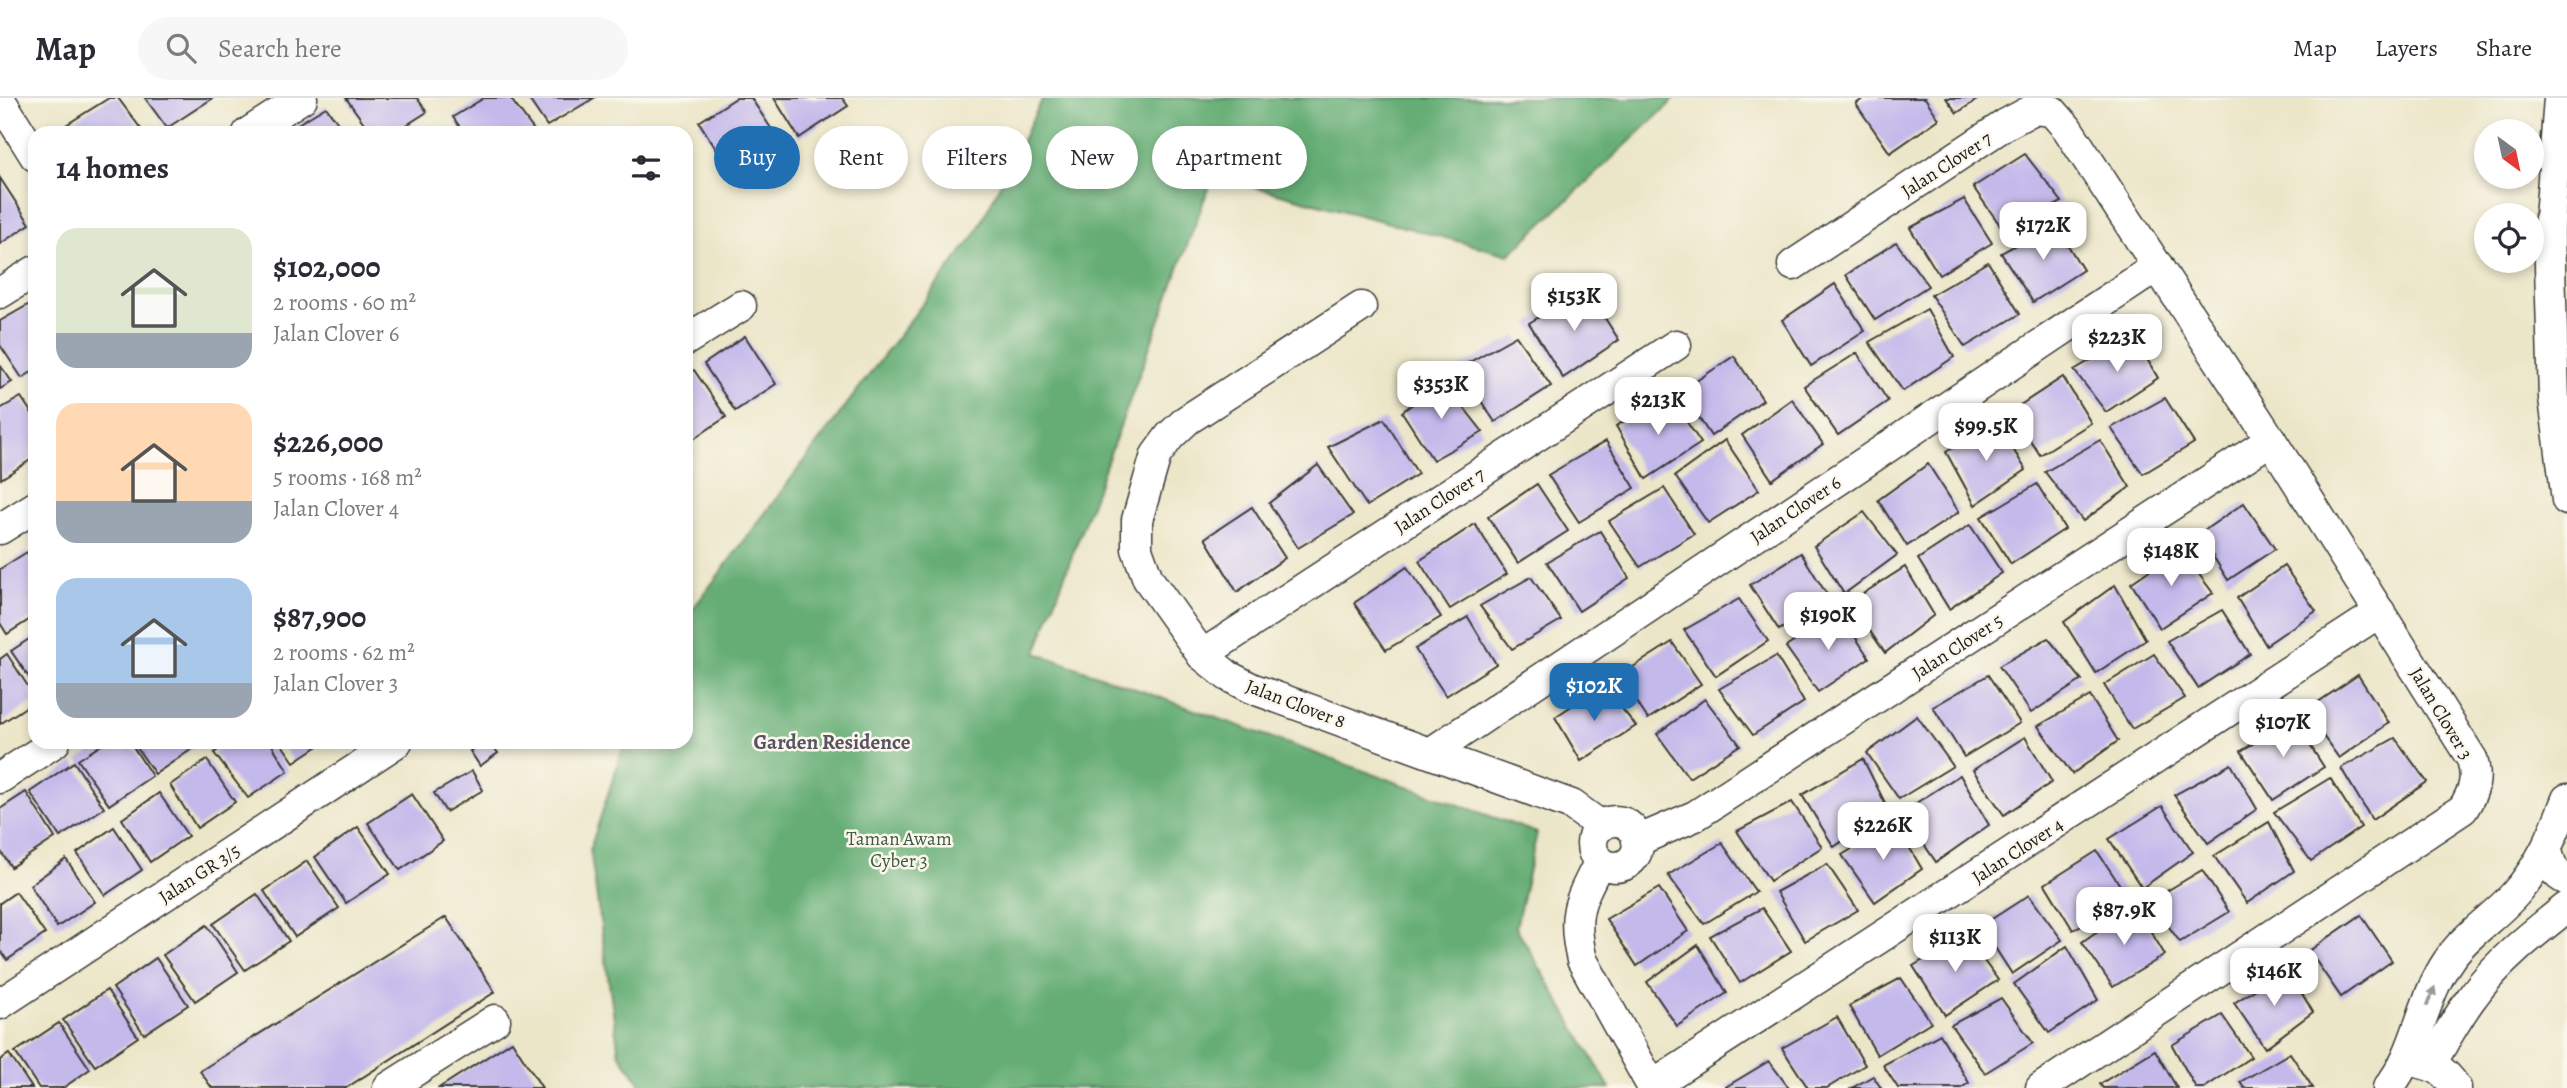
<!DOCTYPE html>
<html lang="en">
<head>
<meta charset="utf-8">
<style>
  :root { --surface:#fff; --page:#f7f7f7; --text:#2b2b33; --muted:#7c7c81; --line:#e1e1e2; --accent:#1f6fb2 }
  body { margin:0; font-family:Alegreya,serif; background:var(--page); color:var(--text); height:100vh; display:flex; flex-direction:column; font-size:26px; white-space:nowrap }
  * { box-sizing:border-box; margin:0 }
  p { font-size:23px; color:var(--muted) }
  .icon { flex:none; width:38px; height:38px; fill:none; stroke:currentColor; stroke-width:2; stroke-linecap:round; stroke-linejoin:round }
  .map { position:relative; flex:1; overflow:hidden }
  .drawer { position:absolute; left:28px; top:28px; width:665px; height:623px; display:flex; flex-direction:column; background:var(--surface); border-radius:21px; box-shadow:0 4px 10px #0003 }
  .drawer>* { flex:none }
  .banner { position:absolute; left:714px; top:28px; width:665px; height:63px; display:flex; gap:14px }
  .needle { width:46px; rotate:147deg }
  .buttons { position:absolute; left:2474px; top:21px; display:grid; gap:14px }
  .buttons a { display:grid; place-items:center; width:70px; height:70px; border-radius:50%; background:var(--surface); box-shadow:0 4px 10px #0003; font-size:35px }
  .price { position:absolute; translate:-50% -60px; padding:0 16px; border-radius:14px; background:#fff; color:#222; font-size:23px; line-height:46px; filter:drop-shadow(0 2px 4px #0008) }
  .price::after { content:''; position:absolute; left:50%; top:42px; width:21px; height:16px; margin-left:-10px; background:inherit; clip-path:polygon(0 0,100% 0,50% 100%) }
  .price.selected { background:var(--accent); color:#fff }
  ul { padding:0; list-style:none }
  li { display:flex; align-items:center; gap:21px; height:175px; padding:0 28px }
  li span { display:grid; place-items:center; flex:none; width:196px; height:140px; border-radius:21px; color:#555 }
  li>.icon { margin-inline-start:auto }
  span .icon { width:84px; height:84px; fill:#fffc; stroke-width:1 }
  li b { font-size:30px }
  h2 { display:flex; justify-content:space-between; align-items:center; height:84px; padding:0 28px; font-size:30px }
  .chip { padding:0 24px; border-radius:32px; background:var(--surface); box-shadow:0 4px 10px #0003; font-size:24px; line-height:63px }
  .chip.selected { background:var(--accent); color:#fff }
  header { display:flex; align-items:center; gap:42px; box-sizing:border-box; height:98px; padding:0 35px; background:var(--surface); border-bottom:2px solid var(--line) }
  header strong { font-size:33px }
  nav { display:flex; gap:38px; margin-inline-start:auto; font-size:24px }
  .search { width:490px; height:63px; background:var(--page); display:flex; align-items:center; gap:18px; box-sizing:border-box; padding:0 24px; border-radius:38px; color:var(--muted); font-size:26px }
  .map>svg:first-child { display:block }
  .forest { fill:#65ad74; stroke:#406448; stroke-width:2 }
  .building { fill:#c4b9eb }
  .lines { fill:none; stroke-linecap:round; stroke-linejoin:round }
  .minor-casing { stroke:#3b3a36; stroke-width:33 }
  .minor { stroke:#fff; stroke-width:30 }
  .oneway { fill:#999 }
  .labels { text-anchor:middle; stroke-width:5; stroke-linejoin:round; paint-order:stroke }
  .street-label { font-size:19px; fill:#1c1c1c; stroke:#fbf7ec }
  .park-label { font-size:19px; fill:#3e5942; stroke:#fbf7ec }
  .neighbourhood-label { font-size:21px; font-weight:bold; fill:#575364; stroke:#fbf7ec }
</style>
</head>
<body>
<header>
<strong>Map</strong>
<div class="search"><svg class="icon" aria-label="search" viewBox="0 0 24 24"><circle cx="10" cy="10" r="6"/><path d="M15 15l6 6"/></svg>Search here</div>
<nav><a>Map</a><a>Layers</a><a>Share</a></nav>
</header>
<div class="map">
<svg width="2567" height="990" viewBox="0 0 2567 990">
  <rect width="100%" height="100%" fill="#fbf7ec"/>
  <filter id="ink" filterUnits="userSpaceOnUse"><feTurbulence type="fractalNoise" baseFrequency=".0143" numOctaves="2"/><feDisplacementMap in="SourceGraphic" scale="14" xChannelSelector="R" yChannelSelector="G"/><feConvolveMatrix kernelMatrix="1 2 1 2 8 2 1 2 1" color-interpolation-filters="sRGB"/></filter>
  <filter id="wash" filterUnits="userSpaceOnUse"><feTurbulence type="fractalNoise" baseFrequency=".00686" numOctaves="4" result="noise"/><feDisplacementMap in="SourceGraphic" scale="28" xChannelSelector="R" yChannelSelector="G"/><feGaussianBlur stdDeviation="1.57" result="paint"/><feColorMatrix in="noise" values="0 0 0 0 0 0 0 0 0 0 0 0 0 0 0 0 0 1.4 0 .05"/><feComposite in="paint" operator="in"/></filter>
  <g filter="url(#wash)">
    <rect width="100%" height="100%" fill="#ece6c9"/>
    <polygon class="forest" points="1043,0 1676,0 1509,157 1213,78 1036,555 1537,735 1516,829 1610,990 644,990 619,956 590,751 625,644 686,644 686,520 976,135"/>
    <g id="blocks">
      <g class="building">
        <polygon points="109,0 118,0 144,35 72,35 66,27"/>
        <polygon points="145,0 213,0 167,30"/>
        <polygon points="346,0 417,0 427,14 394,35 371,35"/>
        <polygon points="484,0 510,0 536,35 464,35 453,19"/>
        <polygon points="528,0 594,0 547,28"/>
        <polygon points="736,0 751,0 784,50 735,81 699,24"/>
        <polygon points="774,0 842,0 848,8 799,40"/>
        <polygon points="1864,0 1925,0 1939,21 1890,55 1856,6"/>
        <polygon points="1946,0 1980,0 1957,15"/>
        <polygon points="326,9 345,35 283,35"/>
        <polygon points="2025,56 2062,104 2005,134 1973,89"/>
        <polygon points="0,80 30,126 0,146"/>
        <polygon points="1964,101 1992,145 1939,177 1910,130"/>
        <polygon points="2055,126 2083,172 2033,204 2001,155"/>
        <polygon points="1896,144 1928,188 1875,222 1846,177"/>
        <polygon points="1988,164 2020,216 1965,249 1931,197"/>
        <polygon points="1835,186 1865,233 1811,268 1782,222"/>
        <polygon points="1586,191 1619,242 1563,280 1529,225"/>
        <polygon points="35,203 35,272 22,280 0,247 0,223"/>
        <polygon points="1927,211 1954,259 1903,293 1869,244"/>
        <polygon points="2133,237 2158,280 2106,314 2074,272"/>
        <polygon points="745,238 776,286 735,313 704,266"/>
        <polygon points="1516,238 1551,288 1495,324 1459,270"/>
        <polygon points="1857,255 1888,303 1838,337 1804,288"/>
        <polygon points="1734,258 1763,302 1711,338 1681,293"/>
        <polygon points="0,267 12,284 0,291"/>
        <polygon points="694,272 726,319 686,346 686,277"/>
        <polygon points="2063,279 2091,325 2040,357 2011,313"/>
        <polygon points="1443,283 1483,334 1433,362 1402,314"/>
        <polygon points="1669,298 1701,345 1646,381 1616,328"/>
        <polygon points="21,299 35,320 35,359 1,381 0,311"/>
        <polygon points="2165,300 2194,345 2143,376 2111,330"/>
        <polygon points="1792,301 1823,346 1772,382 1742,337"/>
        <polygon points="1384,321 1418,376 1367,408 1328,349"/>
        <polygon points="1996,324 2026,372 1975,407 1946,354"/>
        <polygon points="1725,342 1759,392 1708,425 1675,378"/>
        <polygon points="2100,342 2130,389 2083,423 2045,374"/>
        <polygon points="1606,343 1635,390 1579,424 1548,377"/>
        <polygon points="1928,366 1959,414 1907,448 1878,402"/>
        <polygon points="1318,367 1353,417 1298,450 1269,405"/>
        <polygon points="1537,386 1568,433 1518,465 1488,419"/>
        <polygon points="2037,386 2065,431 2011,466 1981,419"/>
        <polygon points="1664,390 1694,436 1640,469 1609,423"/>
        <polygon points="2244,405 2275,451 2228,482 2199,436"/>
        <polygon points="1252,409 1285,460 1237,494 1205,440"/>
        <polygon points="1864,414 1897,457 1844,496 1814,448"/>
        <polygon points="1475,426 1507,476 1450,511 1419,463"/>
        <polygon points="1970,427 2002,475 1949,511 1918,461"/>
        <polygon points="1600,433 1629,480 1579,513 1547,464"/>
        <polygon points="2180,451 2213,495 2160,530 2131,485"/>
        <polygon points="27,454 35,466 35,518 7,536 0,525 0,471"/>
        <polygon points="1801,455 1829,500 1779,532 1750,487"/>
        <polygon points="2284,468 2316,513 2266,547 2237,500"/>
        <polygon points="1407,469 1441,519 1386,552 1354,505"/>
        <polygon points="1905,469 1934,517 1885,555 1850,504"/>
        <polygon points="1531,479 1561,522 1512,551 1480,508"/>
        <polygon points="2115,487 2146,542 2096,575 2064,524"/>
        <polygon points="1739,501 1768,543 1716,578 1684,532"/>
        <polygon points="2222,512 2250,556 2198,590 2167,543"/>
        <polygon points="1839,514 1869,560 1818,594 1786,549"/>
        <polygon points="1468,519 1496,566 1446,598 1415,551"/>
        <polygon points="35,537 35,588 11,553"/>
        <polygon points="2048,540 2082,582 2031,615 1999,568"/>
        <polygon points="1672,544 1701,586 1648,621 1619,578"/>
        <polygon points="7,556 35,599 35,603 0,626 0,561"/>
        <polygon points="2154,556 2185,600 2132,631 2104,587"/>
        <polygon points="1776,558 1804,604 1753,637 1719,591"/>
        <polygon points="1988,577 2020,625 1964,659 1933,609"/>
        <polygon points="2358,577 2389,625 2339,660 2305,613"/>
        <polygon points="1603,587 1636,628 1581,663 1555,619"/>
        <polygon points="2090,598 2118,643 2072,676 2038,628"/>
        <polygon points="1705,601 1740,647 1689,680 1657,636"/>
        <polygon points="1917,618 1953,668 1899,701 1867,655"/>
        <polygon points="2293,621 2324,669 2273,702 2241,653"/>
        <polygon points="2025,639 2052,684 2004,717 1973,672"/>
        <polygon points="2395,640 2427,684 2372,722 2341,670"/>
        <polygon points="106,644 130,644 152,678 109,707 78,662"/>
        <polygon points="133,644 196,644 198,647 155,676"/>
        <polygon points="229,644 270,644 288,673 248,700 214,655"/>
        <polygon points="280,644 324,644 294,664"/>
        <polygon points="483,644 490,644 498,655 480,668 470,653"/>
        <polygon points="1863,661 1888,711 1834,749 1802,697"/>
        <polygon points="207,662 235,704 197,730 170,687"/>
        <polygon points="74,664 104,710 60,739 30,694"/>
        <polygon points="2231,666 2257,711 2208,745 2174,697"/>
        <polygon points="472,673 483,692 446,714 434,695"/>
        <polygon points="1960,677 1989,727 1936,764 1902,714"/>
        <polygon points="2330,680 2361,729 2311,763 2274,714"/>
        <polygon points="26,694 55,740 11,769 0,752 0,711"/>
        <polygon points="159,695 188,738 150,764 122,721"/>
        <polygon points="412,696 443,743 400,772 368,725"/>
        <polygon points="1792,704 1822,749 1770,783 1737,733"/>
        <polygon points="2162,708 2193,754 2142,790 2109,741"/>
        <polygon points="2269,724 2294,773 2247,805 2214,758"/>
        <polygon points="1895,725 1922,771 1875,804 1842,757"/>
        <polygon points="114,729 142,772 105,797 77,755"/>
        <polygon points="358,729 390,776 346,805 315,759"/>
        <polygon points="1722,745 1756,794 1704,826 1668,777"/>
        <polygon points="2097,753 2128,799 2073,832 2045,786"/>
        <polygon points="66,761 95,804 57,829 30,787"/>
        <polygon points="307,763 339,810 295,839 264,793"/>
        <polygon points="1827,766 1858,812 1805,843 1776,794"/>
        <polygon points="2202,772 2229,814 2180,844 2150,803"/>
        <polygon points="1659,790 1688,833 1637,868 1606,821"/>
        <polygon points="16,794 45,836 7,862 0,852 0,805"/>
        <polygon points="257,796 289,843 245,872 213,826"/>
        <polygon points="2029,797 2062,842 2012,876 1981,828"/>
        <polygon points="2135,807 2165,857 2113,889 2082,844"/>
        <polygon points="1762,810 1791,853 1740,885 1710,838"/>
        <polygon points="2361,817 2392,863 2341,899 2309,853"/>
        <polygon points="446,819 495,894 346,990 212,990 200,973"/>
        <polygon points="207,827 238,874 195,903 163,857"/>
        <polygon points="1965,837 1998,882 1945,917 1913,868"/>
        <polygon points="1698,847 1727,895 1677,928 1647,884"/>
        <polygon points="2067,848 2098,902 2049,935 2014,886"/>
        <polygon points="156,860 188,907 144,936 113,890"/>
        <polygon points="2287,871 2313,914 2265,950 2234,905"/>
        <polygon points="1901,880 1931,924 1877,957 1849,908"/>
        <polygon points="107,892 138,939 95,968 63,922"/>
        <polygon points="2001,900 2033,945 1985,975 1951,927"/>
        <polygon points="2222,917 2251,959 2204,990 2196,990 2172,947"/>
        <polygon points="1837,919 1865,967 1827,990 1808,990 1782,950"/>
        <polygon points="59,925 90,971 63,990 39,990 15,954"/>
        <polygon points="1940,936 1969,985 1961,990 1898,990 1883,967"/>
        <polygon points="512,943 542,990 439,990"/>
        <polygon points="2155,952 2177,990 2103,990 2100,986"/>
        <polygon points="2290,955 2313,990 2244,990 2240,984"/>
        <polygon points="9,956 32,990 0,990 0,962"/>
        <polygon points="1769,963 1789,990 1724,990"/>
        <polygon points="1873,978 1881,990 1852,990"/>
      </g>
    </g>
  </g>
  <g filter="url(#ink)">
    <use href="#blocks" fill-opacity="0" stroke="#3b3a36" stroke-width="2"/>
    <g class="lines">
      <g class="minor-casing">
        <g id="minor">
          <polyline points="2559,0 2549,134 2554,300 2567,402"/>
          <polyline points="0,2 35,58"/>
          <polyline points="248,35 302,0"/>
          <path d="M1793,167L2006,26L2034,11L2052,13L2067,30L2271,342L2472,661C2478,681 2474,693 2463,711L2041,990"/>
          <polyline points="0,195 35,173"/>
          <polyline points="1361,209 1187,322 1170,338 1156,357 1137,422 1137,451 1148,481 1202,557 1228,578 1251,590 1572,707 1601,728"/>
          <polyline points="686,242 741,208"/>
          <polyline points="0,431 35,409"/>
          <polyline points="1202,557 1676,247"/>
          <polyline points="1432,654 2158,168"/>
          <polyline points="0,680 55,644"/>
          <circle cx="1615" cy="746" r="23"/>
          <polyline points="1637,743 1695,718 2271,342"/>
          <path d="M2547,753C2551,767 2553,776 2567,782"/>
          <path d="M1600,763C1579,804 1571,816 1582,862L1653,990"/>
          <polyline points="0,906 397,644"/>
          <path d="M2412,963C2435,968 2443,970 2456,990"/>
          <path d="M2430,967C2444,944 2457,919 2473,898C2497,864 2534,835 2567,809"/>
          <polyline points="1652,988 2380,514"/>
          <polyline points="388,990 495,922"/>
          <path d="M2388,990C2418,954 2421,902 2448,863C2465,837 2495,819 2516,795C2542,765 2553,737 2567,701"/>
        </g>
      </g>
      <use href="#minor" class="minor"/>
    </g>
    <defs><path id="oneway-solid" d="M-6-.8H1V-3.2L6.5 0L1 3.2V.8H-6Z" transform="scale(1.75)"/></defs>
    <use class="oneway" href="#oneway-solid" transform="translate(2431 898) rotate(-68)"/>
  </g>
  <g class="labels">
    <g class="street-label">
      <text transform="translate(1946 66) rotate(-33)" y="7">Jalan Clover 7</text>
      <text transform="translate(1439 402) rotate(-33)" y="7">Jalan Clover 7</text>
      <text transform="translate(1795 411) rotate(-34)" y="7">Jalan Clover 6</text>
      <text transform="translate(1957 548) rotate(-33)" y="7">Jalan Clover 5</text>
      <text transform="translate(1296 605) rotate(21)" y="7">Jalan Clover 8</text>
      <text transform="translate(2442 615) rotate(59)" y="7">Jalan Clover 3</text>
      <text transform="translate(2017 752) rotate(-33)" y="7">Jalan Clover 4</text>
      <text transform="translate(199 775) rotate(-33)" y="7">Jalan GR 3/5</text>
    </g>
    <g class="park-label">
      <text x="899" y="747">Taman Awam<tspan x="899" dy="22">Cyber 3</tspan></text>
    </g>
    <g class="neighbourhood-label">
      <text x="832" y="651">Garden Residence</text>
    </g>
  </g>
</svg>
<div class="buttons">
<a><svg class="needle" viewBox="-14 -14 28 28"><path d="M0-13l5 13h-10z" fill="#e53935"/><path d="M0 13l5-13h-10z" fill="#7c7c81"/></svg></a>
<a><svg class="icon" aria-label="locate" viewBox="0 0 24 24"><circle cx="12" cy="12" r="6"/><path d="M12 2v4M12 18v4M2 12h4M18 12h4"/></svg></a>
</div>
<b class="price" style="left:2043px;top:164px">$172K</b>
<b class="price" style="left:1574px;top:235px">$153K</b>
<b class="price" style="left:2117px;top:276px">$223K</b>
<b class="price" style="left:1441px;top:323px">$353K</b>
<b class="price" style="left:1658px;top:339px">$213K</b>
<b class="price" style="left:1986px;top:365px">$99.5K</b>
<b class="price" style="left:2171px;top:490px">$148K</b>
<b class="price" style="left:1828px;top:554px">$190K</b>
<b class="price selected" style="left:1594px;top:625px">$102K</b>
<b class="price" style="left:2283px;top:661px">$107K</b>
<b class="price" style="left:1883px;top:764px">$226K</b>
<b class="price" style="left:2124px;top:849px">$87.9K</b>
<b class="price" style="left:1955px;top:876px">$113K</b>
<b class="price" style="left:2274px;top:910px">$146K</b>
<div class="banner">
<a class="chip selected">Buy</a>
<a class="chip">Rent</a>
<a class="chip">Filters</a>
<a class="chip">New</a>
<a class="chip">Apartment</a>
</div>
<section class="drawer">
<h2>14 homes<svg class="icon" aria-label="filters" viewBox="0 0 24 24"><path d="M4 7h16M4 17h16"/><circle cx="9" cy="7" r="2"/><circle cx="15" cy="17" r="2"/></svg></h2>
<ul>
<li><span style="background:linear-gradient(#dfe7d0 75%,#9aa5b1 0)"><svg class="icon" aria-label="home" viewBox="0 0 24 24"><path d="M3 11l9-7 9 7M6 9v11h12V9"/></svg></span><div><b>$102,000</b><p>2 rooms · 60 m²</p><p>Jalan Clover 6</p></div></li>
<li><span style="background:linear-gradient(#ffd9b3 70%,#9aa5b1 0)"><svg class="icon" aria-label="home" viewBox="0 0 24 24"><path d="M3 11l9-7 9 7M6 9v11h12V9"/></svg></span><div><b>$226,000</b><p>5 rooms · 168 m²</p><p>Jalan Clover 4</p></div></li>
<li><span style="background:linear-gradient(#a9c7e8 75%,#9aa5b1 0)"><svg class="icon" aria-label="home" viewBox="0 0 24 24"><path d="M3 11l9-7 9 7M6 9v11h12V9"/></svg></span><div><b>$87,900</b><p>2 rooms · 62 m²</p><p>Jalan Clover 3</p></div></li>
</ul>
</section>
</div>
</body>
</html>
